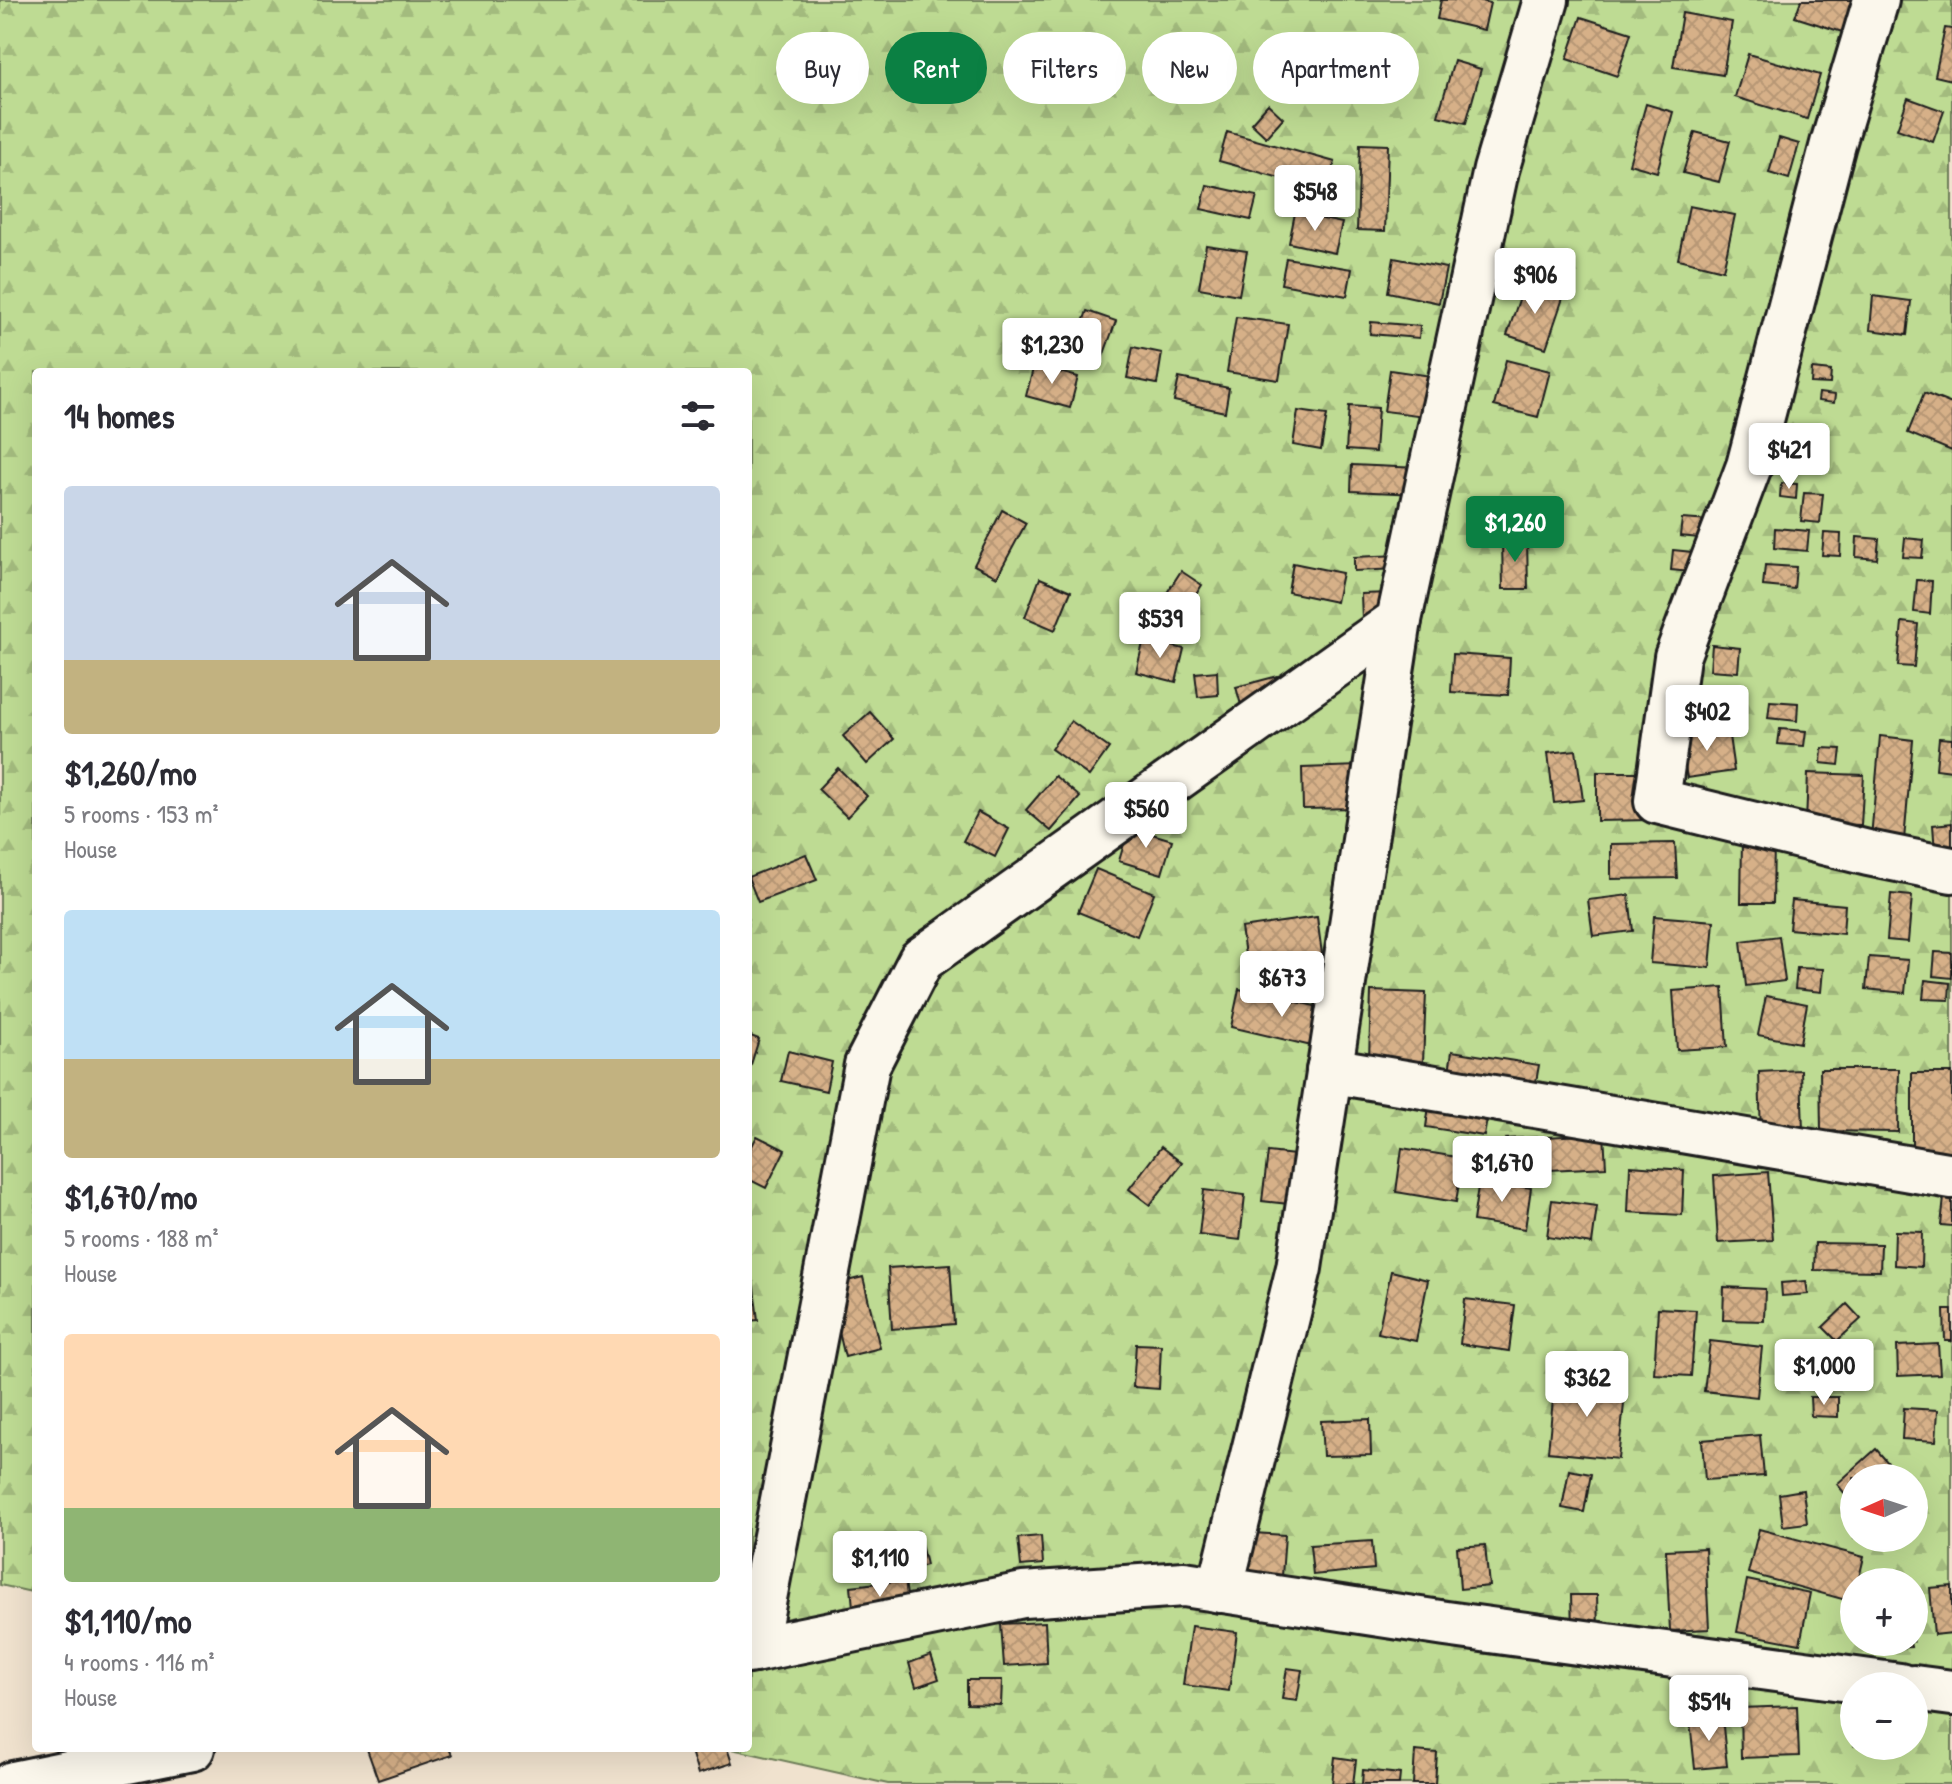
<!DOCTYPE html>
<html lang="en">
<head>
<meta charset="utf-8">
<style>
  :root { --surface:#fff; --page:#f2f2f3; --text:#2b2b33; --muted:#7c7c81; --accent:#0b8043 }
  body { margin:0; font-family:"Patrick Hand",sans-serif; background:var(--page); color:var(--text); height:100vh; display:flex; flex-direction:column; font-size:30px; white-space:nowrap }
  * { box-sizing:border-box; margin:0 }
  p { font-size:26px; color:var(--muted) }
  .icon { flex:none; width:44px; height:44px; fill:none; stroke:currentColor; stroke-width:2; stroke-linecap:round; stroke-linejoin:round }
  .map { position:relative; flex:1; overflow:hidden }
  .sheet { position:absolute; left:32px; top:368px; width:720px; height:1384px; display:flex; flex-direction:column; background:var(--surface); border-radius:8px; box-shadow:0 8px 32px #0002 }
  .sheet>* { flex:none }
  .banner { position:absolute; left:776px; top:32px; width:760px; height:72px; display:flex; gap:16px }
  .needle { width:52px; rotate:267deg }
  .buttons { position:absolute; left:1840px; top:1464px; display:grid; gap:16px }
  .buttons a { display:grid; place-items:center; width:88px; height:88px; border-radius:50%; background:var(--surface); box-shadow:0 8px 32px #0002; font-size:40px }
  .price { position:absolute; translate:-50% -68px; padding:0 18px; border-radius:8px; background:#fff; color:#222; font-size:26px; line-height:52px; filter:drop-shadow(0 2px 4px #0008) }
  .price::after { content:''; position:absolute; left:50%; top:48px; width:24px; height:18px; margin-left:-12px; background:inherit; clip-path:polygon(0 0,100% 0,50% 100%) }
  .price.active { background:var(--accent); color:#fff }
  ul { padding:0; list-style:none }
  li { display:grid; align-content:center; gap:16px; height:424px; padding:0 32px }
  li span { display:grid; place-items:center; height:248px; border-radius:8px; color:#555 }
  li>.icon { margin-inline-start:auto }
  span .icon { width:144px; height:144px; fill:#fffc; stroke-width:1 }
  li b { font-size:34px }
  h2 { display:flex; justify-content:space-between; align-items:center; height:96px; padding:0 32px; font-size:34px }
  .tag { padding:0 28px; border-radius:36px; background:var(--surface); box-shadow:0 8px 32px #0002; font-size:28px; line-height:72px }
  .tag.active { background:var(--accent); color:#fff }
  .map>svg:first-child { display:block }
  .forest { fill:url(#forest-firs); stroke:#6d7c58; stroke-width:2; fill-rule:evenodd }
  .building { fill:url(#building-cross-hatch); stroke:#1c1c1c; stroke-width:2 }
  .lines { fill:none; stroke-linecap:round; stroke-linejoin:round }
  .minor-casing { stroke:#1c1c1c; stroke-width:50 }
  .minor { stroke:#fbf7ec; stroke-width:44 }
</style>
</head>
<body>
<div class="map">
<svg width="1952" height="1784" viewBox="0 0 1952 1784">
  <defs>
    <pattern id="forest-firs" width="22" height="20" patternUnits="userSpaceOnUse" patternTransform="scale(2)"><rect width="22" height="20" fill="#bedb93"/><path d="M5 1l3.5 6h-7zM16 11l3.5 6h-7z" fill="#a3bb7e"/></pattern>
    <pattern id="building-cross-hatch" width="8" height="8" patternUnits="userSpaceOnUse" patternTransform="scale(2)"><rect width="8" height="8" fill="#d6b088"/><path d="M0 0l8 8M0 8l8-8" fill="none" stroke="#b79775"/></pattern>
  </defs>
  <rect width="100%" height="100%" fill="#f0e2ce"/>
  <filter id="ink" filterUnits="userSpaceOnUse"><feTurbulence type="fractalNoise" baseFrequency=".0125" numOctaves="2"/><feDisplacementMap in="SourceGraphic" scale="16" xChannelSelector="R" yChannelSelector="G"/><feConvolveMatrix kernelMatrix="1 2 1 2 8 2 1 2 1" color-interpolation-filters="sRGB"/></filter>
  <g filter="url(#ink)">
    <path class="forest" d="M0,0H1952V1784H888L727,1748H748V372H36V1593L0,1585ZM1854,1478H1914V1538H1854ZM1854,1582H1914V1642H1854ZM1854,1686H1914V1746H1854Z"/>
    <g class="building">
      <polygon points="1441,0 1477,0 1490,3 1484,30 1437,19"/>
      <polygon points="1801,0 1870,0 1858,37 1795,17"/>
      <polygon points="1682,13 1732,22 1723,75 1673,67"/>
      <polygon points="1581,17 1631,33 1617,76 1567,59"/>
      <polygon points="1945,28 1952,29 1952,80 1935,76"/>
      <polygon points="1748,54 1820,75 1807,119 1735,97"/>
      <polygon points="1454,61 1481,69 1466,123 1438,116"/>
      <polygon points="1908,98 1944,111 1933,142 1897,129"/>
      <polygon points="1268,104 1283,118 1266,137 1251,123"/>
      <polygon points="1646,104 1673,112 1657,172 1629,164"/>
      <polygon points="1227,132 1335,162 1327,191 1219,161"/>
      <polygon points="1695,132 1730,141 1719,182 1683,173"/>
      <polygon points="1779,138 1799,144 1789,179 1769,173"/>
      <polygon points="1360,144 1388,145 1385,231 1357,230"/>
      <polygon points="1207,185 1257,196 1251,220 1201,209"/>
      <polygon points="1689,206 1735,215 1723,270 1678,259"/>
      <polygon points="1295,213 1342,223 1335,253 1289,243"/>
      <polygon points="1206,245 1247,251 1239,295 1199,288"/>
      <polygon points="1286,258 1352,269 1347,296 1281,284"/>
      <polygon points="1394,258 1446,268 1439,303 1388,292"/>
      <polygon points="1524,285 1563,298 1546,348 1507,335"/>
      <polygon points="1873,296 1911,301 1907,335 1870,330"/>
      <polygon points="1087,311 1116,321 1101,362 1073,351"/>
      <polygon points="1236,317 1288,324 1279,380 1227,372"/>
      <polygon points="1371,322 1420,326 1419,338 1370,334"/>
      <polygon points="1133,347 1162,353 1157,384 1127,378"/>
      <polygon points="1506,360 1550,371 1538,417 1494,406"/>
      <polygon points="1034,365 1078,377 1070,408 1026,396"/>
      <polygon points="1812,369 1831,371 1830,384 1811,383"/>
      <polygon points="1390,370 1438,377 1433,417 1384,411"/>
      <polygon points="1179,378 1229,388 1225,412 1174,401"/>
      <polygon points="1819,393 1835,395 1834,403 1818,401"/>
      <polygon points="1924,393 1952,404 1952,451 1908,433"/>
      <polygon points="1349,406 1378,408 1375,452 1346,450"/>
      <polygon points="1298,411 1327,415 1321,450 1293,445"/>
      <polygon points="1776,446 1798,448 1795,474 1774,471"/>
      <polygon points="1352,465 1419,468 1418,494 1351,491"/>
      <polygon points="1781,483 1797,484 1796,499 1780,497"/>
      <polygon points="1804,493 1823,494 1820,523 1801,521"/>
      <polygon points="1002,510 1026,523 997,577 974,565"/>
      <polygon points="1682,519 1710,521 1709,539 1680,536"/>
      <polygon points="1775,528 1809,531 1807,551 1774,548"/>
      <polygon points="1824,533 1841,534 1840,556 1822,555"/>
      <polygon points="1857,537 1879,539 1877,559 1856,557"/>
      <polygon points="1905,538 1924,540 1922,558 1903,557"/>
      <polygon points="1502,539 1527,539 1528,589 1503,589"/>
      <polygon points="1673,550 1702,553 1700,573 1671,570"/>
      <polygon points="1399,555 1399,569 1354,571 1354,557"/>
      <polygon points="1293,563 1342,573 1336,602 1288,592"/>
      <polygon points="1765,565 1796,567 1794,589 1763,586"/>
      <polygon points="1181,571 1202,585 1184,613 1163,599"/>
      <polygon points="1040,578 1071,591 1055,630 1025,617"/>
      <polygon points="1917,580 1932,581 1930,614 1914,612"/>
      <polygon points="1390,593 1391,617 1362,619 1361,594"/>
      <polygon points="1902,622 1918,624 1914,667 1898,666"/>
      <polygon points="1144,639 1184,649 1176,682 1136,672"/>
      <polygon points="1712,645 1740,648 1738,672 1710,670"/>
      <polygon points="1453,654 1510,658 1508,695 1451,692"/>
      <polygon points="1217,671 1218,695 1198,697 1195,673"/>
      <polygon points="1278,676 1283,695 1241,705 1236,687"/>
      <polygon points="1770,701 1798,703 1797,721 1768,718"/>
      <polygon points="870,712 894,739 867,764 843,736"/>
      <polygon points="1071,721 1109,748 1089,776 1051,749"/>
      <polygon points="1728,729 1734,771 1687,778 1680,736"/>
      <polygon points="1780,729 1806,731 1804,746 1778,744"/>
      <polygon points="1880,736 1913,740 1904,840 1871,838"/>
      <polygon points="1939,738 1952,739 1952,771 1936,769"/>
      <polygon points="1822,748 1841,749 1839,765 1821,763"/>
      <polygon points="1576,750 1583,800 1554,803 1548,753"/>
      <polygon points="1360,766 1360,808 1303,809 1302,768"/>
      <polygon points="838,768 867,796 847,817 818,789"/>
      <polygon points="1597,772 1651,772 1651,820 1597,821"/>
      <polygon points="1808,773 1864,775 1861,825 1806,823"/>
      <polygon points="1055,776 1080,797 1051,831 1026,810"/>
      <polygon points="978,812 1009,829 995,857 963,841"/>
      <polygon points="1952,823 1952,850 1935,852 1933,825"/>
      <polygon points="1129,827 1172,840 1162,874 1119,861"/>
      <polygon points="1742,839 1774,839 1773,903 1741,903"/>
      <polygon points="1675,843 1677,878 1611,879 1611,844"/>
      <polygon points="806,854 817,880 758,902 748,877"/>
      <polygon points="1096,869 1154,893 1137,936 1078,912"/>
      <polygon points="1891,894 1912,896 1908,942 1887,940"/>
      <polygon points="1629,895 1633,931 1593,936 1588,900"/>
      <polygon points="1792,900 1845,905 1843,934 1789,929"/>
      <polygon points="1654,916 1714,921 1710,968 1650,963"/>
      <polygon points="1317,917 1324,969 1249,981 1241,928"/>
      <polygon points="1779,936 1785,981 1746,986 1741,941"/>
      <polygon points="1935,952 1952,953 1952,978 1933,976"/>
      <polygon points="1869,957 1908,960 1905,993 1866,989"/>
      <polygon points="1797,968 1823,969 1821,992 1795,989"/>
      <polygon points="1925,980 1950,983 1949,1000 1923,999"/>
      <polygon points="1723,987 1727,1047 1677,1050 1673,991"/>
      <polygon points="1239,989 1333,1010 1324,1049 1231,1027"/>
      <polygon points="1371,991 1426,993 1423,1062 1369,1060"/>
      <polygon points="1766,996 1807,1004 1800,1043 1758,1035"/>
      <polygon points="748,1035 759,1039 748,1074"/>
      <polygon points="788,1051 832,1062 826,1091 781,1081"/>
      <polygon points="1452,1051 1539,1065 1534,1093 1448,1079"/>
      <polygon points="1820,1069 1899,1069 1898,1132 1821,1131"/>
      <polygon points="1801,1070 1803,1131 1761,1134 1759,1072"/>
      <rect x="1912" y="1073" width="40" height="84"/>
      <polygon points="1431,1092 1490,1102 1484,1136 1426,1127"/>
      <polygon points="1604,1134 1606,1167 1508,1172 1506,1139"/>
      <polygon points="757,1136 785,1150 766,1188 748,1179 748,1154"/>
      <polygon points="1161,1147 1182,1163 1150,1205 1129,1189"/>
      <polygon points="1402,1148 1463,1158 1456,1202 1396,1192"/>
      <polygon points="1268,1152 1303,1156 1297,1205 1262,1201"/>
      <polygon points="1630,1166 1684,1170 1682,1215 1628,1212"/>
      <polygon points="1768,1172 1773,1240 1718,1243 1714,1176"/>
      <polygon points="1479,1180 1531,1188 1525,1229 1473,1221"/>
      <polygon points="1946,1180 1952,1180 1952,1226 1941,1225"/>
      <polygon points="1204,1190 1245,1195 1240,1240 1199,1235"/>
      <polygon points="1552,1200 1597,1206 1592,1244 1547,1237"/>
      <polygon points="1895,1231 1922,1232 1921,1267 1894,1265"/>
      <polygon points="1815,1243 1881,1244 1880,1271 1814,1270"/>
      <polygon points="950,1264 954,1324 892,1329 888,1268"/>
      <polygon points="1391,1271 1428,1280 1416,1341 1378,1333"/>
      <polygon points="863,1277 880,1348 845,1357 828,1286"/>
      <polygon points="753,1280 758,1320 748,1321 748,1281"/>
      <polygon points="1806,1281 1808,1294 1782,1296 1781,1283"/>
      <polygon points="1724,1287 1765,1289 1764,1321 1723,1320"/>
      <polygon points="1465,1299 1515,1305 1509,1351 1460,1344"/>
      <polygon points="1847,1304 1861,1319 1837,1341 1823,1327"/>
      <polygon points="1658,1308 1696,1310 1691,1376 1654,1374"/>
      <polygon points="1944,1310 1952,1310 1952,1341 1945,1341"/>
      <polygon points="1710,1341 1762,1347 1757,1397 1704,1391"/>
      <polygon points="1136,1344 1161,1345 1159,1389 1133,1387"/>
      <polygon points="1938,1344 1940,1374 1898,1376 1897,1346"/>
      <polygon points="1819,1352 1826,1365 1791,1381 1784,1368"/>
      <polygon points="1555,1378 1626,1386 1618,1459 1548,1452"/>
      <polygon points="1810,1397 1838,1397 1838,1417 1811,1416"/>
      <polygon points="1904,1408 1938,1410 1936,1441 1902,1439"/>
      <polygon points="1370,1419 1371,1455 1323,1456 1321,1421"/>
      <polygon points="1760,1435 1764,1476 1705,1480 1702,1440"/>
      <polygon points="1876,1449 1889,1464 1874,1478 1854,1478 1854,1496 1850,1500 1837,1484"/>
      <polygon points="1569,1470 1591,1474 1584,1512 1562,1508"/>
      <polygon points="1803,1490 1807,1523 1783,1526 1779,1494"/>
      <polygon points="1759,1529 1864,1557 1858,1582 1854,1582 1853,1602 1748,1573"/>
      <polygon points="918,1531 926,1565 900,1572 892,1538"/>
      <polygon points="1238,1532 1285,1535 1281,1590 1234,1586"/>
      <polygon points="1041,1536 1043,1564 1021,1566 1018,1538"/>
      <polygon points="1372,1541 1374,1569 1313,1575 1310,1545"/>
      <polygon points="1485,1545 1489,1586 1460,1589 1457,1547"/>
      <polygon points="1705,1548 1709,1629 1670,1631 1666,1550"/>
      <polygon points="905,1580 909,1612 854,1618 851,1586"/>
      <polygon points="1747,1580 1810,1593 1800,1644 1737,1632"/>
      <polygon points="1952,1586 1952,1633 1934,1635 1930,1588"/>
      <polygon points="1571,1595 1597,1595 1598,1628 1572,1629"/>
      <polygon points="1045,1622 1047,1663 1004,1666 1001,1624"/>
      <polygon points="1191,1626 1237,1632 1229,1691 1183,1685"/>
      <polygon points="1873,1642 1910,1642 1911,1647 1873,1649"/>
      <polygon points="931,1655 939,1679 916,1687 909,1663"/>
      <polygon points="1287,1668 1302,1670 1297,1701 1282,1699"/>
      <polygon points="967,1680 1002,1680 1001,1705 967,1704"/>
      <polygon points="1797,1706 1799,1756 1741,1758 1740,1708"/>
      <polygon points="1722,1717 1727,1766 1695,1769 1690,1721"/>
      <polygon points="371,1748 449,1748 452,1755 378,1780 367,1749"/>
      <polygon points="690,1748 727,1748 732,1763 698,1774"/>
      <polygon points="1415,1751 1437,1753 1435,1784 1413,1784"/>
      <polygon points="1335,1757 1356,1760 1353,1784 1332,1784"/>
      <polygon points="1363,1770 1400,1774 1399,1784 1362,1784"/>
    </g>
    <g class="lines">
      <g class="minor-casing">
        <g id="minor">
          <polyline points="1876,0 1833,144 1749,466 1677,657 1657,801 1868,853 1952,870"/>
          <polyline points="1329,1070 1952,1176"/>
          <polyline points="1220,1590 1299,1268 1399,620"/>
          <polyline points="754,1650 867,1065 921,960 1399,620 1496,170 1546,0"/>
          <polyline points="748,1651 1023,1595 1184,1584 1446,1624 1900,1686"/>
          <polyline points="1914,1688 1952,1693"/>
          <polyline points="13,1784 192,1748"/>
        </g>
      </g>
      <use href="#minor" class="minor"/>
    </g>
  </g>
</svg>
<div class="buttons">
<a><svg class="needle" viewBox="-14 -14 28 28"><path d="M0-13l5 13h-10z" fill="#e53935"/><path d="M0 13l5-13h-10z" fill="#7c7c81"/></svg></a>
<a>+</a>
<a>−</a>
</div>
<b class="price" style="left:1315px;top:233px">$548</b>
<b class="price" style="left:1535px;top:316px">$906</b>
<b class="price" style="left:1052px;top:386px">$1,230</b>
<b class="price" style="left:1789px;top:491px">$421</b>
<b class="price active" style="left:1515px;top:564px">$1,260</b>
<b class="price" style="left:1160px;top:660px">$539</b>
<b class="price" style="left:1707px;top:753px">$402</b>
<b class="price" style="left:1146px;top:850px">$560</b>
<b class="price" style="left:1282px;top:1019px">$673</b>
<b class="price" style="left:1502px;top:1204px">$1,670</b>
<b class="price" style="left:1824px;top:1407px">$1,000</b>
<b class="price" style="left:1587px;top:1419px">$362</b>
<b class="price" style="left:880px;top:1599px">$1,110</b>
<b class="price" style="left:1709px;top:1743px">$514</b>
<div class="banner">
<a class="tag">Buy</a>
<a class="tag active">Rent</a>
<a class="tag">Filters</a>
<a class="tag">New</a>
<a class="tag">Apartment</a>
</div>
<section class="sheet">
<h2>14 homes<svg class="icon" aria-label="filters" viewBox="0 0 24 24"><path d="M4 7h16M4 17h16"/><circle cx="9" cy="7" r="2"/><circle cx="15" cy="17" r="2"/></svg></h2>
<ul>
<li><span style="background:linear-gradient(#c9d6e8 70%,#c2b280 0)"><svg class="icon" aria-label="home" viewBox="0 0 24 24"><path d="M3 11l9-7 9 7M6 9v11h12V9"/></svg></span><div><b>$1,260/mo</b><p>5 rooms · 153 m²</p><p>House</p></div></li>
<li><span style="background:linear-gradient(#bfe0f5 60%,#c2b280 0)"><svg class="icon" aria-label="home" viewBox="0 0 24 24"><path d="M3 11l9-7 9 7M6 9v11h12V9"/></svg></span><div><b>$1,670/mo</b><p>5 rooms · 188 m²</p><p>House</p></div></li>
<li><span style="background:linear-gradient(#ffd9b3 70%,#8fb573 0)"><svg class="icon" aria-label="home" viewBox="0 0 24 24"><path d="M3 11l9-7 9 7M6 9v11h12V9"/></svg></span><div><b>$1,110/mo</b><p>4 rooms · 116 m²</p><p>House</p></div></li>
</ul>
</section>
</div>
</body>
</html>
